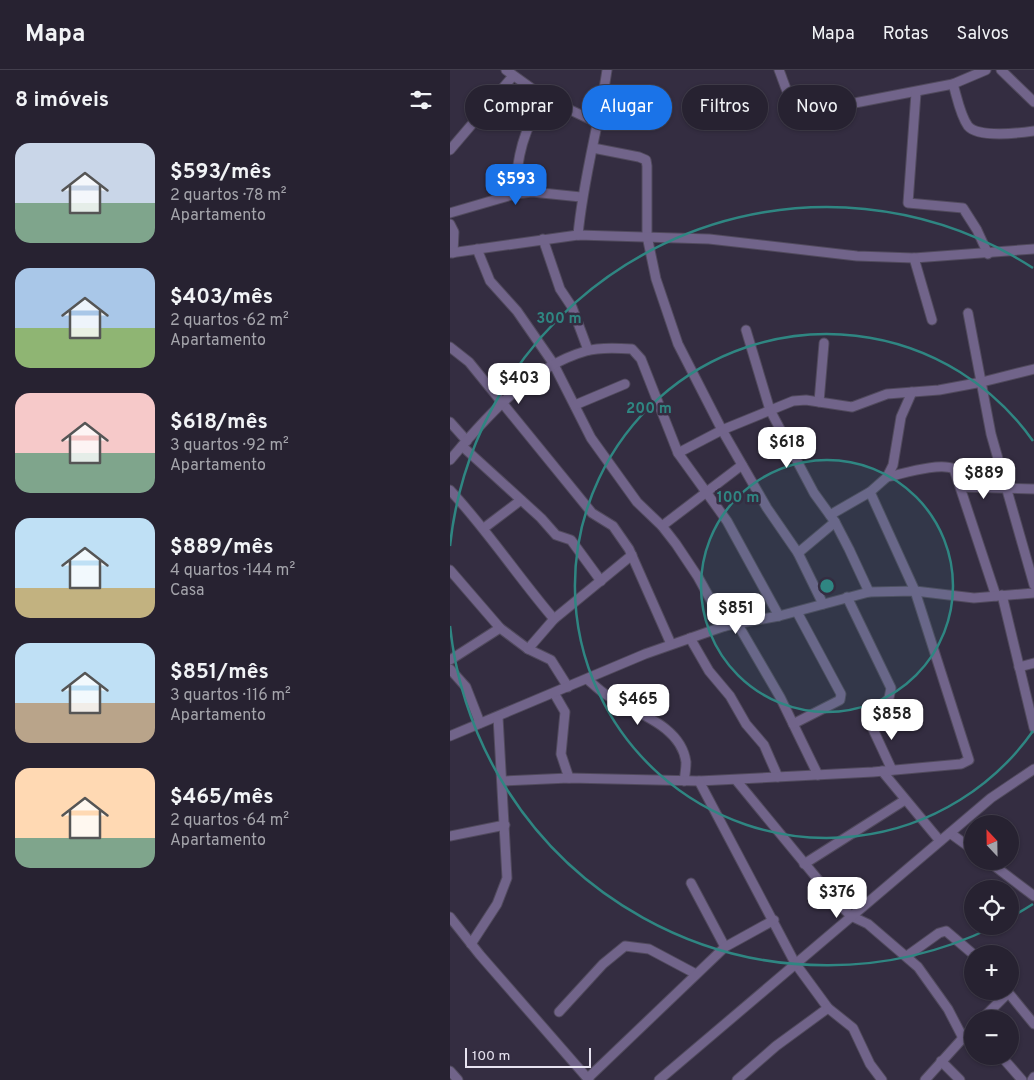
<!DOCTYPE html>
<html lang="pt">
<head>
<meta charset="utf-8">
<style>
  :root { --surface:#272231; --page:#332f3d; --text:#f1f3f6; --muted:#a4a4ab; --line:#433f4d; --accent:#1a73e8 }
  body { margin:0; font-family:Overpass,sans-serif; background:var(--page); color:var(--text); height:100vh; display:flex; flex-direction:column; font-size:19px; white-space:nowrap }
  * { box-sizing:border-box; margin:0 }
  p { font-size:16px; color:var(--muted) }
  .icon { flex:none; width:28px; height:28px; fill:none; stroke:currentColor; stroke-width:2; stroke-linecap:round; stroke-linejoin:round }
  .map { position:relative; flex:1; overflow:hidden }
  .drawer { display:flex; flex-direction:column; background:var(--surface); width:450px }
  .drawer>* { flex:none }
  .hud { position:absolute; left:15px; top:15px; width:475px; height:45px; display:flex; gap:10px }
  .needle { width:32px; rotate:338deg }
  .controls { position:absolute; left:514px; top:745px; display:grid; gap:10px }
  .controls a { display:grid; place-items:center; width:55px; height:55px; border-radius:50%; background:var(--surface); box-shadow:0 1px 4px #0004,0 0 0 1px var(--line); font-size:25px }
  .scale { position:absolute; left:15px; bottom:12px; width:126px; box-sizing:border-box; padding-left:5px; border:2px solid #e7e3f0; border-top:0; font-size:14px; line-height:18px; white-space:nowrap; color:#e7e3f0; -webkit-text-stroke:4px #342d41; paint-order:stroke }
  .price { position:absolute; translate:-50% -42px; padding:0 11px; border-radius:10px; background:#fff; color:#222; font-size:16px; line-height:32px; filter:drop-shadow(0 1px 2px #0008) }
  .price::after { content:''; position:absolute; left:50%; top:30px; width:15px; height:11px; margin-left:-8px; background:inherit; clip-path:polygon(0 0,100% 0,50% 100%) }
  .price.on { background:var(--accent); color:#fff }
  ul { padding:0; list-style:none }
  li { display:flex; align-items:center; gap:15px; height:125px; padding:0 15px }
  li span { display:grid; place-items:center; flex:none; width:140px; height:100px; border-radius:15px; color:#555 }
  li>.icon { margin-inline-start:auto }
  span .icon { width:60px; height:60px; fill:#fffc; stroke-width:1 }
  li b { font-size:21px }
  h2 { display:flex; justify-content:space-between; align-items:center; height:60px; padding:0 15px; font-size:21px }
  .pill { padding:0 18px; border-radius:22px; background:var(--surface); box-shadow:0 1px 4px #0004,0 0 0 1px var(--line); font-size:18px; line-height:45px }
  .pill.on { background:var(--accent); color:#fff }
  header { display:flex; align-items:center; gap:30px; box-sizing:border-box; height:70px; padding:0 25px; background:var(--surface); border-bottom:1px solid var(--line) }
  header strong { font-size:24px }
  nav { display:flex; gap:28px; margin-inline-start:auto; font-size:18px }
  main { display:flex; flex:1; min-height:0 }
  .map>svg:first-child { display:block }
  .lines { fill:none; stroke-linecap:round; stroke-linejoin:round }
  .minor-casing { stroke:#514a5d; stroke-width:11 }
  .minor { stroke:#71648a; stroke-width:9 }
  .ring { fill:none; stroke:#2f8682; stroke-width:2.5 }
  .centre { fill:#2f8682; stroke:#342d41; stroke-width:2.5 }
  .ring-label { font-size:15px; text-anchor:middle; font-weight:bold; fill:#2f8682; stroke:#342d41; stroke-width:5; stroke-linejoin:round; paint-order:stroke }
</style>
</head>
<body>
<header>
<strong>Mapa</strong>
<nav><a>Mapa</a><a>Rotas</a><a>Salvos</a></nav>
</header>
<main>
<section class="drawer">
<h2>8 imóveis<svg class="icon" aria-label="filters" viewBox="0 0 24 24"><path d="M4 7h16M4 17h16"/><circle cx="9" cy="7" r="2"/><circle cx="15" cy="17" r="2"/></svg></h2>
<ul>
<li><span style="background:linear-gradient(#c9d6e8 60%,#7fa58c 0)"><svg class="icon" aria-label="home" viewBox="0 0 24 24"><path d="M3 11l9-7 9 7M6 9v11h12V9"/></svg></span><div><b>$593/mês</b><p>2 quartos · 78 m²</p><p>Apartamento</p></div></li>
<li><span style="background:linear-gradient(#a9c7e8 60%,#8fb573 0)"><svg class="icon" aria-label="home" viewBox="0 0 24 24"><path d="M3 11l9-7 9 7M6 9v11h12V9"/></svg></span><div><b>$403/mês</b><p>2 quartos · 62 m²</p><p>Apartamento</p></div></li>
<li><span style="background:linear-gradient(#f6c9c9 60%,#7fa58c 0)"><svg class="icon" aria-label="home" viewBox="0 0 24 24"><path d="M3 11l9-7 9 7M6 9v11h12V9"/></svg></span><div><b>$618/mês</b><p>3 quartos · 92 m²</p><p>Apartamento</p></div></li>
<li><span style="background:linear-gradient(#bfe0f5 70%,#c2b280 0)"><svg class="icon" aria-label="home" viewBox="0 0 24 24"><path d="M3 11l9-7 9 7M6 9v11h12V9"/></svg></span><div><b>$889/mês</b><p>4 quartos · 144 m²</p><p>Casa</p></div></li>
<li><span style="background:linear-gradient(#bfe0f5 60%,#b9a48a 0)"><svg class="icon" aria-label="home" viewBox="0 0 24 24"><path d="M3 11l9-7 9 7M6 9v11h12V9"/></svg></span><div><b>$851/mês</b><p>3 quartos · 116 m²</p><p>Apartamento</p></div></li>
<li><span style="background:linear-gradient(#ffd9b3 70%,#7fa58c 0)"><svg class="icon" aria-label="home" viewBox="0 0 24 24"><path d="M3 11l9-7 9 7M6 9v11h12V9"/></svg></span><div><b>$465/mês</b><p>2 quartos · 64 m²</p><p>Apartamento</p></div></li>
</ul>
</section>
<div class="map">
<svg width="584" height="1010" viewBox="0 0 584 1010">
  <rect width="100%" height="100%" fill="#342d41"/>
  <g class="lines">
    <g class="minor-casing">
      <g id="minor">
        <polyline points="56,0 95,28 148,53"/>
        <path d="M329,0C336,17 339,37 358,42L503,14L536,0"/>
        <polyline points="551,0 584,32"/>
        <path d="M503,14C507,27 510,45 518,56C528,68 570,63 584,61"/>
        <polyline points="466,23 458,133 513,138 527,160 538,184"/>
        <polyline points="143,78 189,87 196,90 197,96 197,166 206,209 228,274 272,360 317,438 348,483 373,534"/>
        <polyline points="0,80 63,6"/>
        <path d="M65,124C67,88 73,58 95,28"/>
        <polyline points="0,143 65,124 82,122 131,127"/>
        <polyline points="0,154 4,162 3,183"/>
        <path d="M128,165C133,109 149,55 157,0"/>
        <polyline points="93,169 110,219 122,237 138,280"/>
        <polyline points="27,179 40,211 67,241 103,293 141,368 187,432 212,456 226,474 248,507 275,556"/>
        <polyline points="0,183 128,165 259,169 407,186 464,188 584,179"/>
        <polyline points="464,188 482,250"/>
        <polyline points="518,243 541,364 584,515"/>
        <polyline points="296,260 320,340 364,423 385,452 399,479 419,522"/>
        <polyline points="0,277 19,292 142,443 163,456 179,479 221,574"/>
        <polyline points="369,332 374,273"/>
        <polyline points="125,335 175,314"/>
        <polyline points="0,352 17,371"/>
        <polyline points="12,376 91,448 106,465 121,470 151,511"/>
        <polyline points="228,383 272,360 343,331 356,330 402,337 437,324 489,320 532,312 584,299"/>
        <path d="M0,390C36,347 80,297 136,281C149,277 168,278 182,279L191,289L228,383L277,451L329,546"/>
        <path d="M437,407C452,404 490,392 504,399L546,526"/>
        <polyline points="511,417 584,419"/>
        <path d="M0,420C38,461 68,507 104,549"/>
        <polyline points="380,445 420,422 437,407 443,395 451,347 462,322"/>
        <polyline points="212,456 292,395"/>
        <polyline points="34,458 71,430"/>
        <polyline points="348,483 385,452"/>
        <polyline points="0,500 50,558 78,579 101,590 118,617"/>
        <polyline points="552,525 584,658"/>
        <polyline points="397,527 441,618 439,628 421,648 421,655 442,700"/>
        <polyline points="287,553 330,627 368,705"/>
        <polyline points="240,568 259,601 280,626 296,654 314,675 328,707"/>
        <polyline points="78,579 104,549 182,485"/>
        <polyline points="0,590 50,558"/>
        <polyline points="569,597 584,593"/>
        <polyline points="0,599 16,617 30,653"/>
        <path d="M137,609C143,614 149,620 155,624C182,642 231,654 236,692C236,698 235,705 234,711"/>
        <polyline points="104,623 115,642 111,684 119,708"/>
        <polyline points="343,654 390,630 391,624 347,542"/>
        <polyline points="0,666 195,584 275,556 329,546 419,522 465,521 524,528 584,523"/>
        <polyline points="432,701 490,771"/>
        <polyline points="286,710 384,829 401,846 418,854 468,897 498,939 513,968"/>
        <polyline points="53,711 119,708 249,711 423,702 511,694 519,690 465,521 420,422"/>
        <polyline points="249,711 345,893 378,938 326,976 287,1010"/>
        <polyline points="500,763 522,779"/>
        <polyline points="0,766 55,755"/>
        <polyline points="538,791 584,826"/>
        <polyline points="354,794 455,730"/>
        <polyline points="241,813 275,877"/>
        <polyline points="0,847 30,885 139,1010"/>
        <polyline points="21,874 47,834 57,808 48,647"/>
        <polyline points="457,886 489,863 496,861 523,884"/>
        <polyline points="557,921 584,954"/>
        <polyline points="378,938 403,958 420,994 432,1010"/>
        <polyline points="109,942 153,894 175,876 199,879 246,904"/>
        <polyline points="532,949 558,923"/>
        <polyline points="551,986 572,1010"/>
        <polyline points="491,991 510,1010"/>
        <polyline points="0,1001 8,1010"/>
        <polyline points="138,1008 275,877 324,850"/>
        <polyline points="209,1010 541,728 584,699"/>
        <polyline points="475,1010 522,958"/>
        <polyline points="582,1010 584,1007"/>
      </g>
    </g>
    <use href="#minor" class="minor"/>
  </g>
  <circle cx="377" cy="516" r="126" fill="#2f8682" fill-opacity=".12"/>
  <g class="ring">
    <circle cx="377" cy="516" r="126"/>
    <path d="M583 661A252 252 0 1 1 583 371"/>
    <path d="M583 834A379 379 0 0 1 561 847M543 857A379 379 0 0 1 0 556M0 476A379 379 0 0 1 583 198"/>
  </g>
  <circle cx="377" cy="516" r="8" class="centre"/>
  <g class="ring-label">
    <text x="109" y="253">300 m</text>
    <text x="199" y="343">200 m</text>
    <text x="288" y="432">100 m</text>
  </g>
</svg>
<div class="controls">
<a><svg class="needle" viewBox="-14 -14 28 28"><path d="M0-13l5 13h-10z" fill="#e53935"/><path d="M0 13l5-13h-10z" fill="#a4a4ab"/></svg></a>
<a><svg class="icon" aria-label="locate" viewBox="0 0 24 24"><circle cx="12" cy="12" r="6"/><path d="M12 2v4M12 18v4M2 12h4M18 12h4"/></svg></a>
<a>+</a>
<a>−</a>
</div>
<div class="scale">100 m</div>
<b class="price on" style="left:66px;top:136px">$593</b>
<b class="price" style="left:69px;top:335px">$403</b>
<b class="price" style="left:337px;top:399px">$618</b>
<b class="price" style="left:534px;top:430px">$889</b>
<b class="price" style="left:286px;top:565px">$851</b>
<b class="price" style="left:188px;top:656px">$465</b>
<b class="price" style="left:442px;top:671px">$858</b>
<b class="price" style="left:387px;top:849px">$376</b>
<div class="hud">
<a class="pill">Comprar</a>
<a class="pill on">Alugar</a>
<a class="pill">Filtros</a>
<a class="pill">Novo</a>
</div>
</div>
</main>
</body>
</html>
